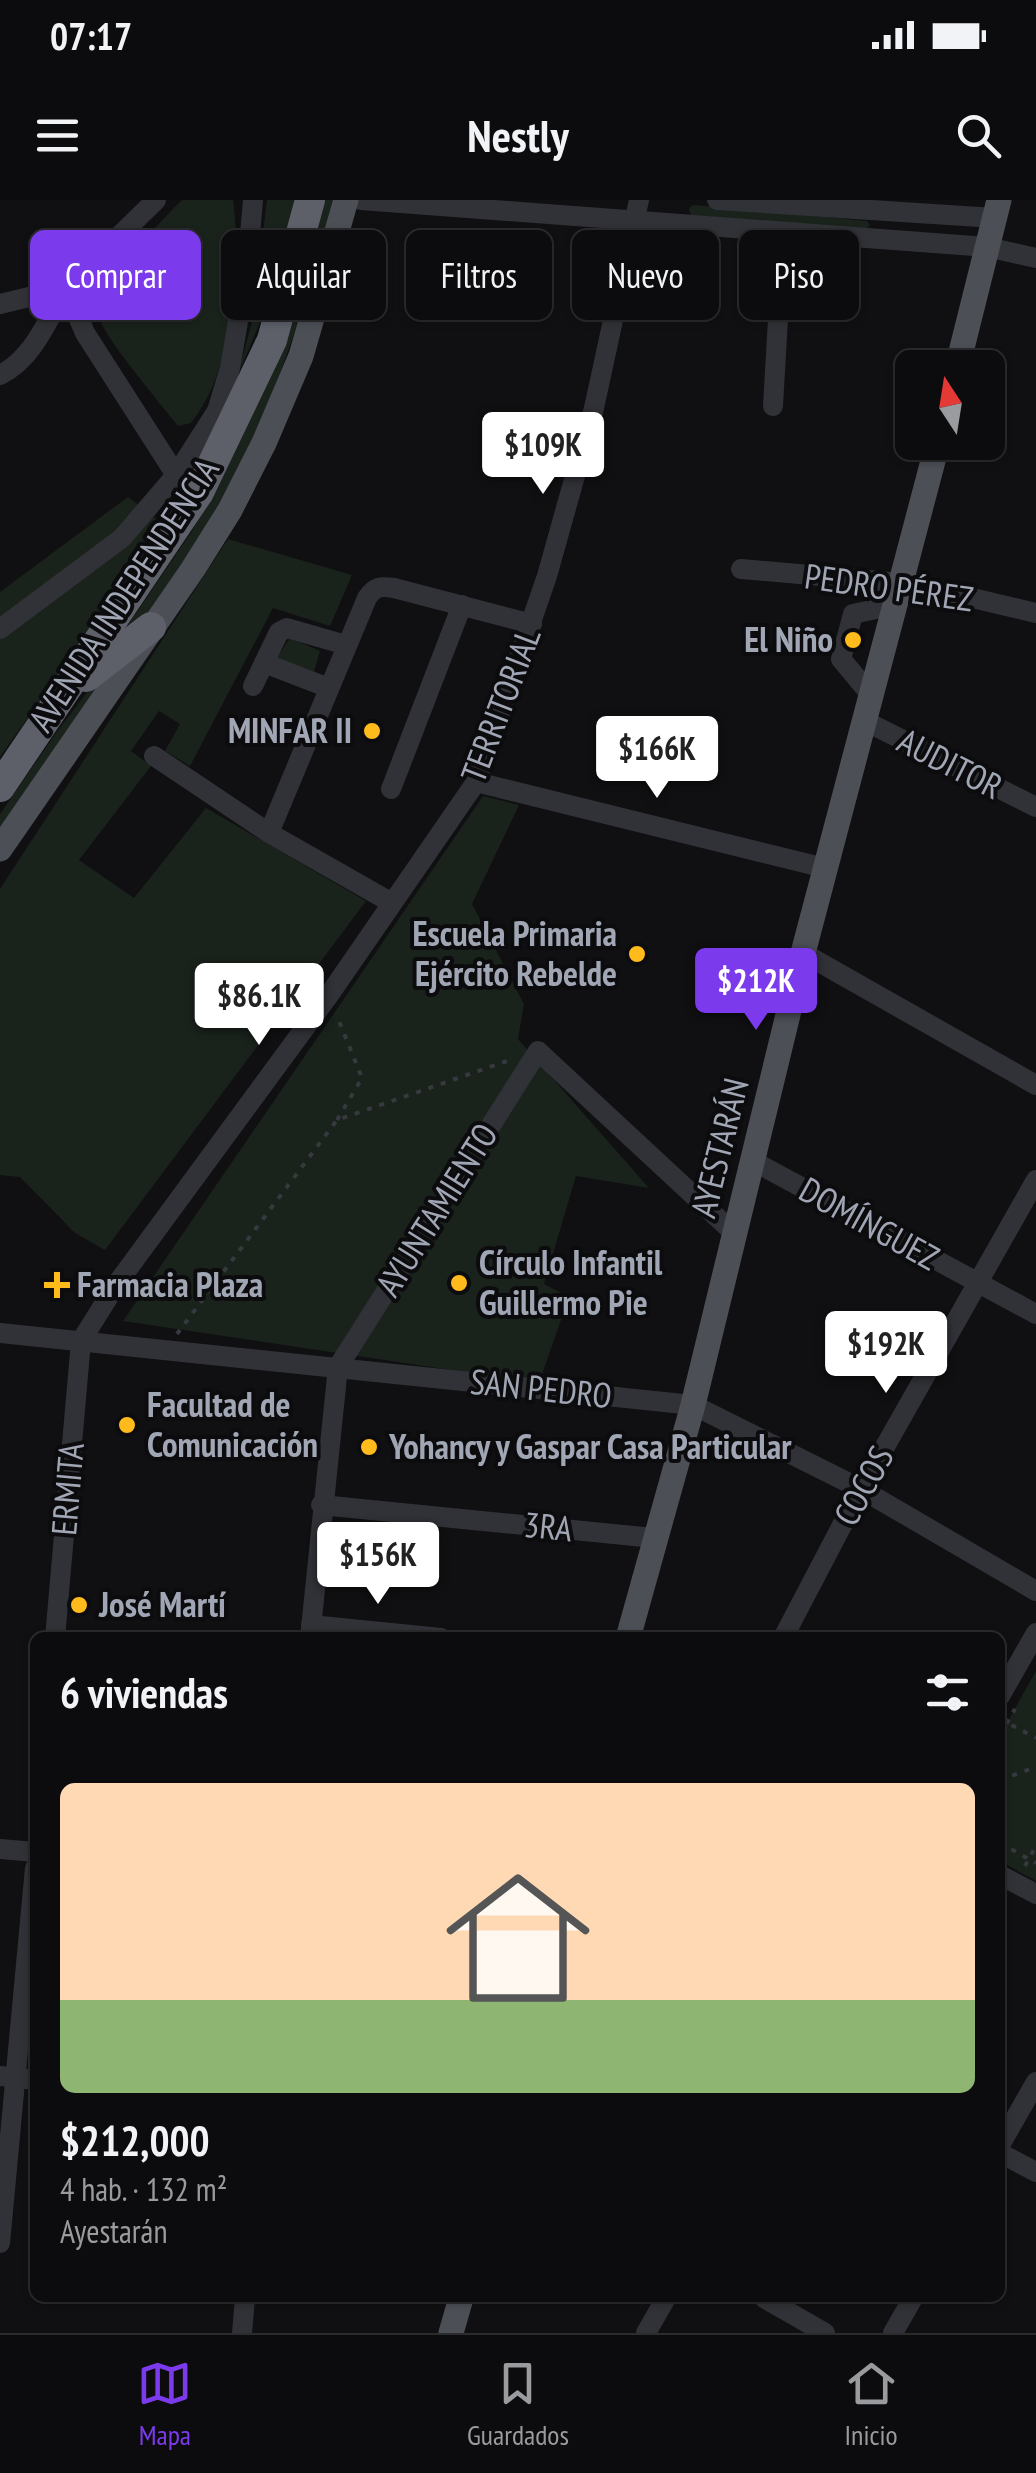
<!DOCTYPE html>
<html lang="es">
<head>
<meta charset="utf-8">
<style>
  :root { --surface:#0c0c0e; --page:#151517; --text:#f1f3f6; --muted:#9a9b9e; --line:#2c2c2e; --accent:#7c3aed }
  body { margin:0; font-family:"PT Sans Narrow",sans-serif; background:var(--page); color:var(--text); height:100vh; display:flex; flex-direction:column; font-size:38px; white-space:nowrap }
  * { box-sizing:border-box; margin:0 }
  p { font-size:32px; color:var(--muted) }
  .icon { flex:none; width:55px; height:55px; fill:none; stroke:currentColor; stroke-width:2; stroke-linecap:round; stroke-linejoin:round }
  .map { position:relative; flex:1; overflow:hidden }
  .side { position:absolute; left:30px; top:1432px; width:975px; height:670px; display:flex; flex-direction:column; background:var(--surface); border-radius:15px; box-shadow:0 2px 8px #0004,0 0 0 2px var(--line) }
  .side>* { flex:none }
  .top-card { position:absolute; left:30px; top:30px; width:978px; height:90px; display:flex; gap:20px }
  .needle { width:65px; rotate:348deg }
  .buttons { position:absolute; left:895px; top:150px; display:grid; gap:20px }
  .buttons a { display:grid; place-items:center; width:110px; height:110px; border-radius:15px; background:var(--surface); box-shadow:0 2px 8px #0004,0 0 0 2px var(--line); font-size:50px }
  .price { position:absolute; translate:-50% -85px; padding:0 22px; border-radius:10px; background:#fff; color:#222; font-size:32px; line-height:65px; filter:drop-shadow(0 2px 5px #0008) }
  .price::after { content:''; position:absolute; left:50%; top:60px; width:30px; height:22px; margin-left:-15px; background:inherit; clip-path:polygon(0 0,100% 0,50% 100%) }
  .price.selected { background:var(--accent); color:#fff }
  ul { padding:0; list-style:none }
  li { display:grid; align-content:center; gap:20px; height:530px; padding:0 30px }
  li span { display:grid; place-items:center; height:310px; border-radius:15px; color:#555 }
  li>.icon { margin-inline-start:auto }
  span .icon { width:180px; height:180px; fill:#fffc; stroke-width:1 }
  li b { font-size:42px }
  h2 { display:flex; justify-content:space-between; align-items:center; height:120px; padding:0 30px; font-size:42px }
  .tag { padding:0 35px; border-radius:15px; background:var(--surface); box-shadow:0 2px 8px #0004,0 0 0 2px var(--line); font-size:35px; line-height:90px }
  .tag.selected { background:var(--accent); color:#fff }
  .status { display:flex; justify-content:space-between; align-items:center; height:70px; padding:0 50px; background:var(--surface); direction:ltr }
  .status svg { height:28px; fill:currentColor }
  header { display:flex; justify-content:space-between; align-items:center; height:130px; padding:0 30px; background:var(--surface); font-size:45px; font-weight:800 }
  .tabs { display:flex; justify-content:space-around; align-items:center; height:140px; border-top:2px solid var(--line); background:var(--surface); font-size:28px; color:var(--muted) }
  .tabs a { display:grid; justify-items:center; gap:5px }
  .tabs .selected { color:var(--accent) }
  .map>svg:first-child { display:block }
  .green { fill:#1a221c }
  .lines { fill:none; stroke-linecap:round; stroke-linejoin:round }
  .path { stroke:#37393e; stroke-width:4; stroke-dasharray:5 8; stroke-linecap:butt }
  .minor { stroke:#313237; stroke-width:20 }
  .major { stroke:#4d4f57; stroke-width:25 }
  .highway { stroke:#5d6069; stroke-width:30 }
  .poi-dot { fill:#ffba1c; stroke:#0c0b0d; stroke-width:4 }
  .labels { text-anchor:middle; stroke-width:8; stroke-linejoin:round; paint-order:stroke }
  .street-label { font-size:35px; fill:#a0a6b4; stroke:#0c0b0d }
  .poi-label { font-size:35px; font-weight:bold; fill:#a0a6b4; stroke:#0c0b0d; text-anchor:start }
</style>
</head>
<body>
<div class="status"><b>07:17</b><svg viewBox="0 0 49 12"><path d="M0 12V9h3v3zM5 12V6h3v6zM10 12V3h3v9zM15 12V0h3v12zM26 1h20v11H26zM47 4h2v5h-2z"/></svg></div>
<header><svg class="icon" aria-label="menu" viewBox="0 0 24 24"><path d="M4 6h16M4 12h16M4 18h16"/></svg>Nestly<svg class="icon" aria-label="search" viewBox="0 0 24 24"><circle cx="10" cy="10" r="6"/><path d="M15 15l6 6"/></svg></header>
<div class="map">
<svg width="1036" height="2133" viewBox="0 0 1036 2133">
  <rect width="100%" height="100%" fill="#101012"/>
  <g class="green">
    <path d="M182,0H233C242,66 234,170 191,223L178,226C162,205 106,140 100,119C93,93 162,19 182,0Z"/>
    <polygon points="267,0 297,0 260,122 238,174 252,122"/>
    <path d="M322,0H334C298,131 260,252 182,366C157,402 143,424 109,453L192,331L227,268Z"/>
    <polygon points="693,5 867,21 870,25 866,29 691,15 689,9"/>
    <polygon points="128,297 164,325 0,557 0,392"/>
    <polygon points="228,339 352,375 330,426 273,408 190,566 165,551 180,524 159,511 131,551 151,566 79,660 134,698 206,608 366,701 105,1050 75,1033 20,977 0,975 0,689"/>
    <polygon points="290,438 320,451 314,472 277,458"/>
    <polygon points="112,472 0,631 0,614 56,533 91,487"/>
    <polygon points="483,596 519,605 472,704 524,804 518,839 649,988 576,976 544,1084 569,1097 539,1183 123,1121"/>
    <polygon points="1036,1471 1036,1681 1000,1661 1000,1535"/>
  </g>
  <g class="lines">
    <g class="path">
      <polyline points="337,920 362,878 337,816"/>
      <polyline points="177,1134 337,920 510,860"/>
      <polyline points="1000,1519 1036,1538"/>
      <polyline points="1000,1535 1015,1509"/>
      <polyline points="1000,1580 1036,1567"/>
      <polyline points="1000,1643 1036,1663"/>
      <polyline points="1025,1666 1036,1646"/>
    </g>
    <g class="minor">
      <polyline points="361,0 987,47 1036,58"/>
      <polyline points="717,0 995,18"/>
      <polyline points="66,88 85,133 176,275"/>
      <polyline points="0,104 66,88 156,0"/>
      <path d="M0,175C34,158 48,119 66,88"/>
      <polyline points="773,206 783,32"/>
      <polyline points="741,369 913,384 1036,413"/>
      <polyline points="0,429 122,338 176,275 217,211 230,168 247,69 253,0"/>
      <polyline points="253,486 264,463"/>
      <polyline points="329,488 264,463 279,432 287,428 346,445"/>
      <polyline points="871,495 841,459 853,414 894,405"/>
      <polyline points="865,521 1036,607"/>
      <polyline points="154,556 269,633"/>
      <polyline points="476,582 825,668"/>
      <polyline points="391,589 462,405"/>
      <path d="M392,703L269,633L367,398C375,386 381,386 394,388L532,424"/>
      <polyline points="803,753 1036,885"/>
      <polyline points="755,962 1036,1114"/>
      <polyline points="0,1133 693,1205 861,1289 1036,1391"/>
      <polyline points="321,1305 654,1338"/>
      <polyline points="311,1425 441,1438"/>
      <polyline points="55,1438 81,1141 116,1085 329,795 476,582 547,376 594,208 639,0"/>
      <polyline points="310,1438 338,1167 538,851 735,1034"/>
      <polyline points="783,1438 861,1289 1036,980"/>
      <polyline points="1000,1496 1036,1433"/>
      <polyline points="0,1649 35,1652"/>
      <polyline points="1000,1675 1036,1694"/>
      <polyline points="0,1876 35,1880"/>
      <polyline points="1000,1945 1036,1882"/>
      <polyline points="1000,1953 1036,1972"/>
      <polyline points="0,2043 35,1668"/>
      <polyline points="764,2098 825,2133"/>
      <polyline points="242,2133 245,2098"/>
      <polyline points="646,2133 666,2098"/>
      <polyline points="893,2133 913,2098"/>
    </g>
    <g class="major">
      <polyline points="957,168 999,0"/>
      <polyline points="0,649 193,369 230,310 264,243 301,156 346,0"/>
      <polyline points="628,1438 693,1205 803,753 938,242"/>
      <polyline points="451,2133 461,2098"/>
    </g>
    <g class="highway">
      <polyline points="86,477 151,427"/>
      <polyline points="0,587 199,292 272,140 310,0"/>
    </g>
  </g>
  <g class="poi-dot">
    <circle cx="853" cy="440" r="10"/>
    <circle cx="372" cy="531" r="10"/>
    <circle cx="637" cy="754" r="10"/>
    <circle cx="459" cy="1083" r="10"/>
    <path d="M52 1070h10v10h10v10h-10v10h-10v-10h-10v-10h10z"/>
    <circle cx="127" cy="1225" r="10"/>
    <circle cx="369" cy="1247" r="10"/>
    <circle cx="79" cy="1405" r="10"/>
  </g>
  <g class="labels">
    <g class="street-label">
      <text transform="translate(889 388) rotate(8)" y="12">PEDRO PÉREZ</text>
      <text transform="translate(124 395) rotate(-57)" y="12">AVENIDA INDEPENDENCIA</text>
      <text transform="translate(501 505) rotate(-69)" y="12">TERRITORIAL</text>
      <text transform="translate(950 564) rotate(27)" y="12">AUDITOR</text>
      <text transform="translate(720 948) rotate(-76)" y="12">AYESTARÁN</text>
      <text transform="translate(437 1010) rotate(-58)" y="12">AYUNTAMIENTO</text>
      <text transform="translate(869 1024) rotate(29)" y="12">DOMÍNGUEZ</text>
      <text transform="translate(541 1189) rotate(6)" y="12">SAN PEDRO</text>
      <text transform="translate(864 1286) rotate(-61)" y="12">COCOS</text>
      <text transform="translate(68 1289) rotate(-85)" y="12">ERMITA</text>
      <text transform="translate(548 1327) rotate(6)" y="12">3RA</text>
    </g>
    <g class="poi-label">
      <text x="833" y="452" text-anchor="end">El Niño</text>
      <text x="352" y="543" text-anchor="end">MINFAR II</text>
      <text x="617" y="746" text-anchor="end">Escuela Primaria<tspan x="617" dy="40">Ejército Rebelde</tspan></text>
      <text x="479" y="1075">Círculo Infantil<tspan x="479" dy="40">Guillermo Pie</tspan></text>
      <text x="77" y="1097">Farmacia Plaza</text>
      <text x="147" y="1217">Facultad de<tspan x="147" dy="40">Comunicación</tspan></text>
      <text x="389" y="1259">Yohancy y Gaspar Casa Particular</text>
      <text x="99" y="1417">José Martí</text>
    </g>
  </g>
</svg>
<div class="buttons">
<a><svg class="needle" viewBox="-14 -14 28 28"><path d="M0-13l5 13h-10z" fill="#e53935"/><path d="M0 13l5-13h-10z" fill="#9a9b9e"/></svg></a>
</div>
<b class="price" style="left:543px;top:297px">$109K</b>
<b class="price" style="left:657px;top:601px">$166K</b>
<b class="price selected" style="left:756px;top:833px">$212K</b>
<b class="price" style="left:259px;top:848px">$86.1K</b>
<b class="price" style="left:886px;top:1196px">$192K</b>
<b class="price" style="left:378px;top:1407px">$156K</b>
<div class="top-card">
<a class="tag selected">Comprar</a>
<a class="tag">Alquilar</a>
<a class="tag">Filtros</a>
<a class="tag">Nuevo</a>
<a class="tag">Piso</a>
</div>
<section class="side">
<h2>6 viviendas<svg class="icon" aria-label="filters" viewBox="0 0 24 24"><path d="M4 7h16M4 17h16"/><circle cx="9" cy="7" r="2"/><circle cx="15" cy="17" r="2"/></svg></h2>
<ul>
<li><span style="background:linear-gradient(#ffd9b3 70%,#8fb573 0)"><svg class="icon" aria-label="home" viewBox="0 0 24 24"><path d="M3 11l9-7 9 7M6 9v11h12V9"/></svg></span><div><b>$212,000</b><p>4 hab. · 132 m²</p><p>Ayestarán</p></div></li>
</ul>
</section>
</div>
<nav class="tabs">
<a class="selected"><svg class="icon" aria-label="map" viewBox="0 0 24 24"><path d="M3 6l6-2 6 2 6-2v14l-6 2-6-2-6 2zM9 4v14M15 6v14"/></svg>Mapa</a>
<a><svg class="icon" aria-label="saved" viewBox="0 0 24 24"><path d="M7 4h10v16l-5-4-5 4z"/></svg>Guardados</a>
<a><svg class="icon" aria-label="home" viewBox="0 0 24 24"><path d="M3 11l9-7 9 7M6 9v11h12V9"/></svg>Inicio</a>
</nav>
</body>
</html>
